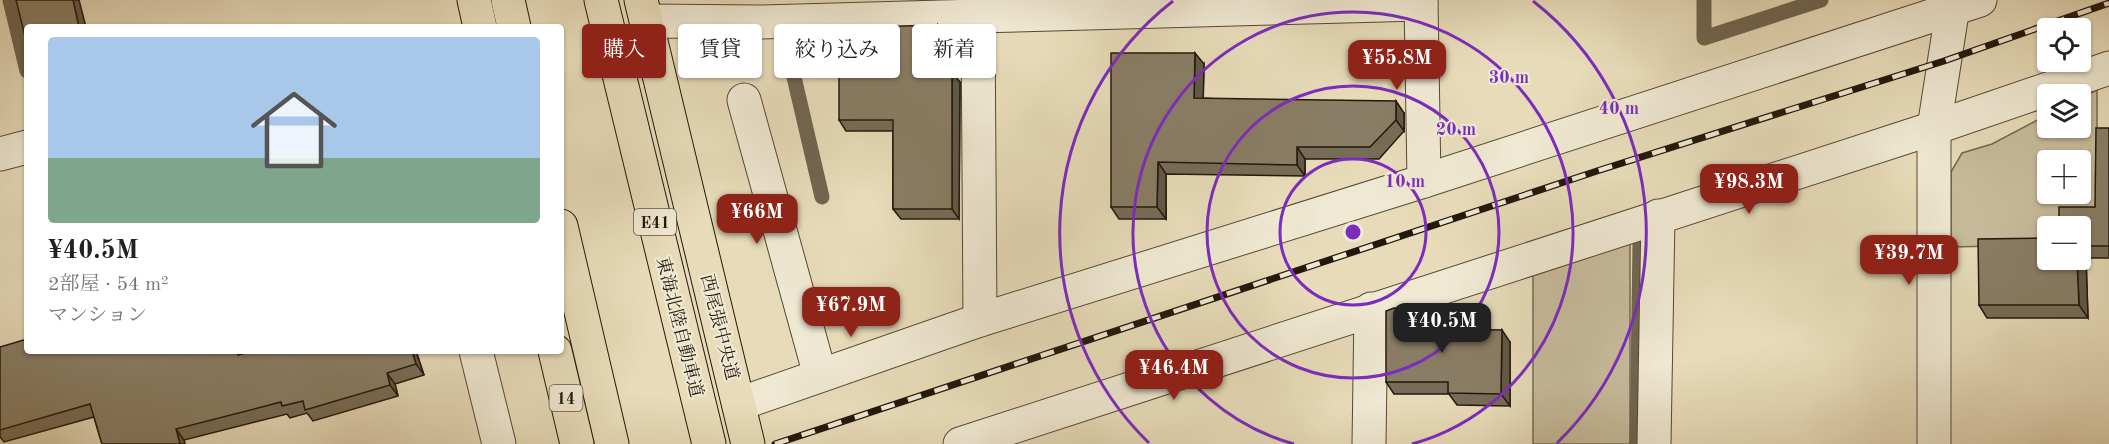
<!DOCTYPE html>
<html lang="ja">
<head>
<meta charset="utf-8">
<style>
  :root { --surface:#fff; --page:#f6f6f6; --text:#222; --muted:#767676; --accent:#8f2418 }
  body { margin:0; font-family:"Old Standard TT","Noto Serif JP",serif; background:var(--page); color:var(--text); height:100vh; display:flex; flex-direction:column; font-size:22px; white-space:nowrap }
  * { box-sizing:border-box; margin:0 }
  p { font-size:20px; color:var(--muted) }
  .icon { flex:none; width:33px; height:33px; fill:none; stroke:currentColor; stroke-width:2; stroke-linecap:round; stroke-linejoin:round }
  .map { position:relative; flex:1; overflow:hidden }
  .side { position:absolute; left:24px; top:24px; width:540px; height:330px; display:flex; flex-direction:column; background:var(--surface); border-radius:6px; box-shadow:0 2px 4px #0004 }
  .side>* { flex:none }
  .hud { position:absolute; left:582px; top:24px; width:570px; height:54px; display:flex; gap:12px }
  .controls { position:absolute; left:2037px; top:18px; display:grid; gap:12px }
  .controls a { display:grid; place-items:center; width:54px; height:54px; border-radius:6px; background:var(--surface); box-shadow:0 2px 4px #0004; font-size:30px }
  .price { position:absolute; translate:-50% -51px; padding:0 14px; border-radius:12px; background:var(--accent); color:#fff; font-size:20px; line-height:39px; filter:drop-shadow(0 2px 3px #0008) }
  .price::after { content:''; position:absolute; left:50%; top:36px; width:18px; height:14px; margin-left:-9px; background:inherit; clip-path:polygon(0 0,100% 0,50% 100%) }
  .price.on { background:#222; color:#fff }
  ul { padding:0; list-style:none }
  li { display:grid; align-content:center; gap:12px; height:318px; padding:0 24px }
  li span { display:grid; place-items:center; height:186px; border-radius:6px; color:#555 }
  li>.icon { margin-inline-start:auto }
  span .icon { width:108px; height:108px; fill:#fffc; stroke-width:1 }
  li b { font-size:26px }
  .pill { padding:0 21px; border-radius:6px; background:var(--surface); box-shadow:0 2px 4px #0004; font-size:21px; line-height:54px }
  .pill.on { background:var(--accent); color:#fff }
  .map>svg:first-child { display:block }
  .green { fill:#c6ba9b; stroke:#746953; stroke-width:1.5; fill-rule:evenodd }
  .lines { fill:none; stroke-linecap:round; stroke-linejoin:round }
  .stream { stroke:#706550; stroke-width:15 }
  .minor-casing { stroke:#544936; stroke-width:35 }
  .primary-casing { stroke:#23180b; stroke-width:35 }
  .motorway-casing { stroke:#23180b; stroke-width:35 }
  .minor { stroke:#efe8d2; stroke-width:33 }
  .primary { stroke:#e7dbb9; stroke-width:33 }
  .motorway { stroke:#e7dbb9; stroke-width:33 }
  .rail-casing { stroke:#23180b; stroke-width:7 }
  .rail { stroke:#efe8d2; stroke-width:4.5; stroke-dasharray:14; stroke-linecap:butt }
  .wall { fill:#766c57; stroke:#23180b; stroke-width:1.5 }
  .shaded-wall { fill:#605847; stroke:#23180b; stroke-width:1.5 }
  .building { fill:#897d65; stroke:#23180b; stroke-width:1.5 }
  .ring { fill:none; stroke:#7b2cbf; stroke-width:3 }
  .labels { text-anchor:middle; stroke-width:4.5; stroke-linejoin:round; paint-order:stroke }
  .shield { fill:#efe8d2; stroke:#605647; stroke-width:1.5 }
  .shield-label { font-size:16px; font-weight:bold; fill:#23180b }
  .street-label { font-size:18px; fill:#23180b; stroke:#efe8d2 }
  .centre { fill:#7b2cbf; stroke:#efe8d2; stroke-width:3 }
  .ring-label { font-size:18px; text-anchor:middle; font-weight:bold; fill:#7b2cbf; stroke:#efe8d2; stroke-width:4.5; stroke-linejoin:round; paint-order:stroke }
</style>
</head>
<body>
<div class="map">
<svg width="2109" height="444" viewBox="0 0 2109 444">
  <rect width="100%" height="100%" fill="#e7dbb9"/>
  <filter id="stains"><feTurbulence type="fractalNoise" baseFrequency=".00333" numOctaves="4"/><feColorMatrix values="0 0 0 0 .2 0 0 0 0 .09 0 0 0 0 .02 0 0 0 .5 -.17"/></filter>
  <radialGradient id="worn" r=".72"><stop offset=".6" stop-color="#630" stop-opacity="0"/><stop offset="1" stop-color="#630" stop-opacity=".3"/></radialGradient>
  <g class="green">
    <path d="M2097,90V245L2080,226H2048L2047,245L1951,247V172L1962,153L1992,144L2047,115L2048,128H2080L2081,98ZM2048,160H2080V194H2048Z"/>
    <polygon points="1630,237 1630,444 1533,444 1533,264"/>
  </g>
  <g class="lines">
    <g class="stream">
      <polyline points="10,0 27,71"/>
      <polyline points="1704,0 1704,38 1821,0"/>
      <polyline points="790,60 822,197"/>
      <polyline points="1637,444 1640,243"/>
    </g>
    <g class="minor-casing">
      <g id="minor">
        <polyline points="978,0 978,16 1421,4"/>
        <polyline points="1421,0 1424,181"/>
        <polyline points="647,21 761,22 978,16 980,320"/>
        <polyline points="744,100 820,375"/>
        <polyline points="0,154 27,147"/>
        <polyline points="476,351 499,444"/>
        <polyline points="739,404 980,320 1424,181 1980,0"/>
        <polyline points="960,444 1934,128 2109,68"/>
        <polyline points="1369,444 1371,309"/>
        <polyline points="1654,444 1658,216"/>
        <polyline points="1934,444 1934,128 1954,0"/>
      </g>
    </g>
    <g class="primary-casing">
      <g id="primary">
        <polyline points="474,0 480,27"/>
        <polyline points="641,0 748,444"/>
        <polyline points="555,351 577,444"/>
      </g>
    </g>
    <g class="motorway-casing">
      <g id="motorway">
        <polyline points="508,0 514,27"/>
        <polyline points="601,0 709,444"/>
        <polyline points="561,226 612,444"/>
      </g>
    </g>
    <use href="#minor" class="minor"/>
    <use href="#primary" class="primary"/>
    <use href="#motorway" class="motorway"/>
    <g class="rail-casing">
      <polyline id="rail" points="775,444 1597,171 1944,61 2109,3"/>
    </g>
    <use href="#rail" class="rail"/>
  </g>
  <g class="wall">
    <polygon points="938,25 945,36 945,72 960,82 959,219 901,219 893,209 893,131 846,131 839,120 869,42"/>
    <polygon points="1204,64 1203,98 1404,113 1404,131 1379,159 1305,159 1305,176 1166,174 1166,219 1119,219 1111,207"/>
    <polygon points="2109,128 2109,258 2086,258 2088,318 1987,318 1979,305 2080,260 2080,226 2095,207"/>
    <polygon points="1439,321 1439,329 1510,342 1510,406 1457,405 1449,394 1394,394 1386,382"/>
    <polygon points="0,347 243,354 252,351 416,351 424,375 395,384 398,396 313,421 307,413 290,418 287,414 184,440 185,444 102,444 94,417 4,442 0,437"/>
  </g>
  <g class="shaded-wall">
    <polygon points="73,0 79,0 86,27 79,27"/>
    <polygon points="938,25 945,36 945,82 938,72"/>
    <polygon points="1195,53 1204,64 1203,110 1194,98"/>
    <polygon points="952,72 960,82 959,219 952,209"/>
    <polygon points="1396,101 1404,113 1404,131 1396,120"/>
    <polygon points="1297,147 1305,159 1305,176 1297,165"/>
    <polygon points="1158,162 1166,174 1166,219 1157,207"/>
    <polygon points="2080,250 2086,258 2088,318 2079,305 2077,260 2080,260"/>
    <polygon points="1431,309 1439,321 1439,341 1431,329"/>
    <polygon points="1502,330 1510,342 1510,406 1501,394"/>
    <polygon points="237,351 242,351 246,366 238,355"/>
    <polygon points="412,351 416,351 424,375 416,364"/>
    <polygon points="387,373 395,384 398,396 390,385"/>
    <polygon points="176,429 184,440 185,444 180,444"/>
  </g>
  <g class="building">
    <polygon points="16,0 73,0 79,27 27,27 27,44"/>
    <polygon points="938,25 938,72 952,72 952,209 893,209 893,120 839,120 839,42 869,42 869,27"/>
    <polygon points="1111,53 1195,53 1194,98 1396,101 1396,120 1370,147 1297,147 1297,165 1158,162 1157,207 1111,207"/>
    <polygon points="2096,128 2109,128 2109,246 2080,246 2080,226 2059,226 2059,207 2095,207"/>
    <polygon points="2048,238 2048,260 2077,260 2079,305 1979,305 1978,239"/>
    <polygon points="1394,308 1431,309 1431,329 1502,330 1501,394 1448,393 1448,382 1386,382 1386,311"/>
    <polygon points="27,339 27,351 237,351 238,355 253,351 412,351 416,364 387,373 390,385 305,410 303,401 282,406 281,402 176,429 180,444 102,444 90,404 0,430 0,347"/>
  </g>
  <g class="ring">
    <circle cx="1353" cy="232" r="73"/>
    <circle cx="1353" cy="232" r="146"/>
    <path d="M1294 444A220 220 0 1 1 1412 444"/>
    <path d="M1149 443A293 293 0 0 1 1173 1M1533 1A293 293 0 0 1 1557 443"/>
  </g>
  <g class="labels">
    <g class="shield">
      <rect x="634" y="209" width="42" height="26" rx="4.5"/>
      <rect x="549.5" y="385" width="33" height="26" rx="4.5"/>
    </g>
    <g class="shield-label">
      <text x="655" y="228">E41</text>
      <text x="566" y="404">14</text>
    </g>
    <g class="street-label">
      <text transform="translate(680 327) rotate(76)" y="6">東海北陸自動車道</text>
      <text transform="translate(720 327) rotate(76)" y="6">西尾張中央道</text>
    </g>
  </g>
  <circle cx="1353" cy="232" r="9" class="centre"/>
  <g class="ring-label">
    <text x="1509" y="83">30 m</text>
    <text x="1619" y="114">40 m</text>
    <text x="1456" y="135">20 m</text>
    <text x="1405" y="187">10 m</text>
  </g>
  <rect width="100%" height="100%" filter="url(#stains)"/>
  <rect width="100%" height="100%" fill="url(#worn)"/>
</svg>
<div class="controls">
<a><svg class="icon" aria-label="locate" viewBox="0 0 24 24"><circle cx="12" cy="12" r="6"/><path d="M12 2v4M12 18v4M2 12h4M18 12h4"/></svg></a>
<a><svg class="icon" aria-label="layers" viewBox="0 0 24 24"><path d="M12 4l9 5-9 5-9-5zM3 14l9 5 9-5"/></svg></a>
<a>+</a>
<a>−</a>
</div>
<b class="price" style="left:1397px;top:91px">¥55.8M</b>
<b class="price" style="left:1749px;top:215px">¥98.3M</b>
<b class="price" style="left:757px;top:245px">¥66M</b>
<b class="price" style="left:1909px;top:286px">¥39.7M</b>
<b class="price" style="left:851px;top:338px">¥67.9M</b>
<b class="price on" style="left:1442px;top:354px">¥40.5M</b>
<b class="price" style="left:1174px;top:401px">¥46.4M</b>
<div class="hud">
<a class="pill on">購入</a>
<a class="pill">賃貸</a>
<a class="pill">絞り込み</a>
<a class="pill">新着</a>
</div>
<section class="side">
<ul>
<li><span style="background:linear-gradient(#a9c7e8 65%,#7fa58c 0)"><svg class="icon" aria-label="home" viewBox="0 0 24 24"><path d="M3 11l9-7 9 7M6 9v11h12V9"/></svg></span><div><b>¥40.5M</b><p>2部屋 · 54 m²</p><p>マンション</p></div></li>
</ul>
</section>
</div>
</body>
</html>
